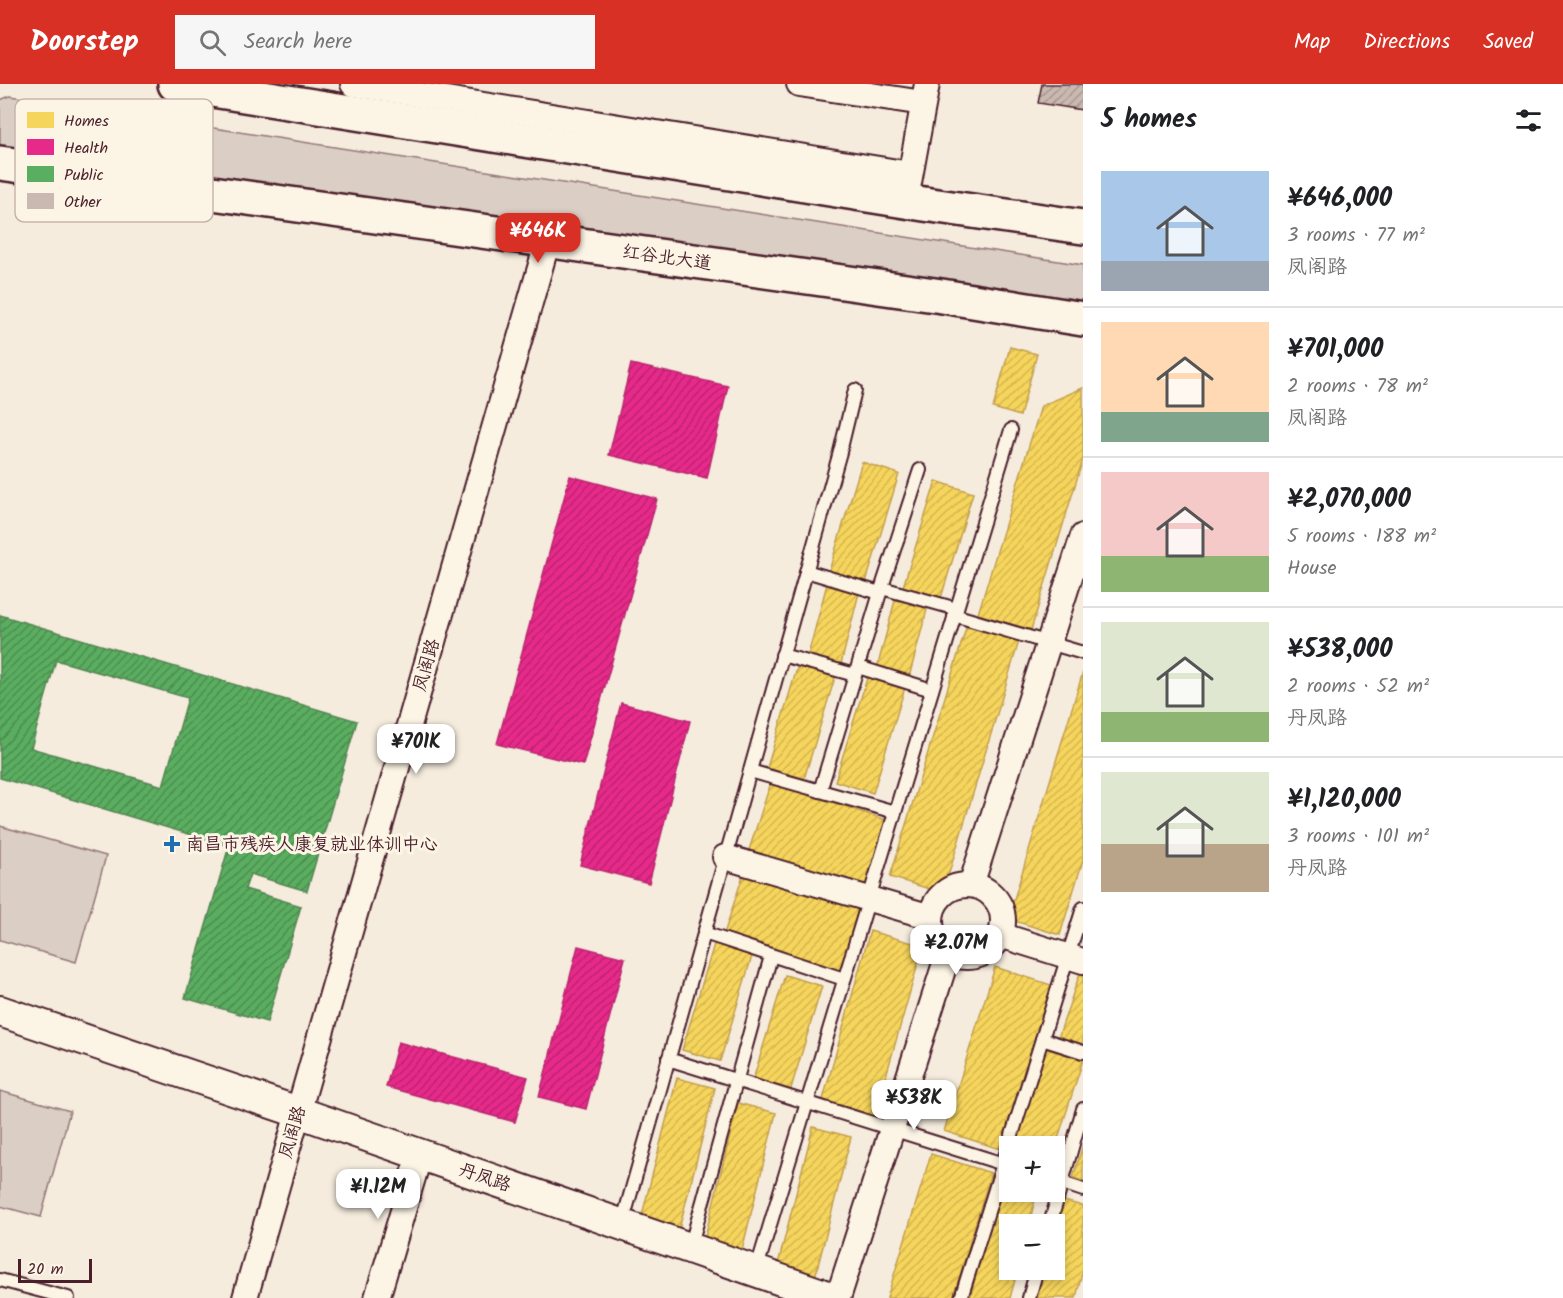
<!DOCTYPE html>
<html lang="en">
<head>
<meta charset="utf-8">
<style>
  :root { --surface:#fff; --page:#f6f6f6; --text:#202124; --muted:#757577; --line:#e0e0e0; --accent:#d93025 }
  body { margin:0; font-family:Kalam,"LXGW WenKai TC",sans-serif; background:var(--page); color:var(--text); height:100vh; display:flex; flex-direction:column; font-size:22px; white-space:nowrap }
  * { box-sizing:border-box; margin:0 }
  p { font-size:20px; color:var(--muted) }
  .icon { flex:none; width:33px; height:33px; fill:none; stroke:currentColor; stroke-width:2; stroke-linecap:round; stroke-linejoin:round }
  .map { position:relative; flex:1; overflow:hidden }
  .panel { display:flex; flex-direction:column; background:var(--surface); width:480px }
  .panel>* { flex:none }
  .tools { position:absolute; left:999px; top:1052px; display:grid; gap:12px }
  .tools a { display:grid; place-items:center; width:66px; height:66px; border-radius:0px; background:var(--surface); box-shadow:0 3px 9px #0003; font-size:30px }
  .scale { position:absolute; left:18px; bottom:15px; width:74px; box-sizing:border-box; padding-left:6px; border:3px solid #4a1f2b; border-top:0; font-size:16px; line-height:21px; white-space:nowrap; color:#4a1f2b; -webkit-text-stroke:4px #fcf5e5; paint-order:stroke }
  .price { position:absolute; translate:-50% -51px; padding:0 14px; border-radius:12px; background:#fff; color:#222; font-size:20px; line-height:39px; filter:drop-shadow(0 2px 3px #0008) }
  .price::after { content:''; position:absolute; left:50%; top:36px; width:18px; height:14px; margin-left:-9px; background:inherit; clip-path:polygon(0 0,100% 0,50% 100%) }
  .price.selected { background:var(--accent); color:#fff }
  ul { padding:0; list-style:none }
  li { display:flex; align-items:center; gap:18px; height:150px; padding:0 18px }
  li+li { border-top:2px solid var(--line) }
  li span { display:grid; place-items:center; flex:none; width:168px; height:120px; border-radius:0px; color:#555 }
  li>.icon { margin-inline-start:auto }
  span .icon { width:72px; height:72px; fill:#fffc; stroke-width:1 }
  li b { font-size:26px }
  h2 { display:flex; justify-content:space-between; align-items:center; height:72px; padding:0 18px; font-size:26px }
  header { display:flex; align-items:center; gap:36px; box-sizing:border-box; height:84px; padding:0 30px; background:var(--accent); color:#fff }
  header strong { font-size:28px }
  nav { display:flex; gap:33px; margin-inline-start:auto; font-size:21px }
  .search { width:420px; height:54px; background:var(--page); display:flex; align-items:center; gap:15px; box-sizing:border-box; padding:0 21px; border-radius:0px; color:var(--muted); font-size:22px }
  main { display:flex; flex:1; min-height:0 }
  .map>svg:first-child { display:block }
  .green { fill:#dbcec4; stroke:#927678; stroke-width:1.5 }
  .homes { fill:url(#homes-hatch); stroke:#c29e4d; stroke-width:1.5 }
  .health { fill:url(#health-hatch); stroke:#b8266e; stroke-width:1.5 }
  .public { fill:url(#public-hatch); stroke:#558351; stroke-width:1.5; fill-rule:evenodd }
  .building { fill:url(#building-hatch); stroke:#4a1f2b; stroke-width:1.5 }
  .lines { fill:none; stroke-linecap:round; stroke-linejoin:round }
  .service-casing { stroke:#4a1f2b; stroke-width:16 }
  .minor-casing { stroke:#4a1f2b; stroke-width:28 }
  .tertiary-casing { stroke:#4a1f2b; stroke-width:34 }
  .secondary-casing { stroke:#4a1f2b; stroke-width:38 }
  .service { stroke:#fcf5e5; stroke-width:12 }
  .minor { stroke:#fcf5e5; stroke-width:24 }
  .tertiary { stroke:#fcf5e5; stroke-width:30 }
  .secondary { stroke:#fcf5e5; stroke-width:33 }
  .poi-dot { fill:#1f6fb2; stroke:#fcf5e5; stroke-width:2 }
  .labels { text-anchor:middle; stroke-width:6; stroke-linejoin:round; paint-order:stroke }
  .street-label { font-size:18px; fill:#4a1f2b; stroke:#fcf5e5 }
  .poi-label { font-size:18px; fill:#4a1f2b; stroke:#fcf5e5; text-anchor:start }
  .key { fill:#fcf5e5; stroke:#c7b5ad; stroke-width:1.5 }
  .key-label { font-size:16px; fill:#4a1f2b }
</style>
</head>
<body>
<header>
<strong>Doorstep</strong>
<div class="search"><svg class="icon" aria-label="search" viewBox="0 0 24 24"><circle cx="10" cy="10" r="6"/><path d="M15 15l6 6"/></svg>Search here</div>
<nav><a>Map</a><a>Directions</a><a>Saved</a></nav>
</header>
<main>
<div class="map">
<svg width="1083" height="1214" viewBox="0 0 1083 1214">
  <defs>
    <pattern id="homes-hatch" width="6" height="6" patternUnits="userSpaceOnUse" patternTransform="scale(1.5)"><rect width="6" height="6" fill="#f6d55c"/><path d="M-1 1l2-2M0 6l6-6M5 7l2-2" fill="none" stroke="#d4b650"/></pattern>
    <pattern id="health-hatch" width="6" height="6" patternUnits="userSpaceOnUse" patternTransform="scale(1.5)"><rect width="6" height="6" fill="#e7298a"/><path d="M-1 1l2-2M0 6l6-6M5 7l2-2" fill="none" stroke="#bd2371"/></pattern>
    <pattern id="public-hatch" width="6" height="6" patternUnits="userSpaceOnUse" patternTransform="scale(1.5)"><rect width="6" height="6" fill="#5aae61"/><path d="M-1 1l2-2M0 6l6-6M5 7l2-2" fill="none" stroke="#4c8d50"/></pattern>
    <pattern id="building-hatch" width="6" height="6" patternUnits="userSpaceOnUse" patternTransform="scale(1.5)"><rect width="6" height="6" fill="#cab9b1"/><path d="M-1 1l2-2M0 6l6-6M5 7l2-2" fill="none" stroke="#a69690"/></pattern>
  </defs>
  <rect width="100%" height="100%" fill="#f5ecde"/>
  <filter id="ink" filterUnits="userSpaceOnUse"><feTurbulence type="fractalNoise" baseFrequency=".0167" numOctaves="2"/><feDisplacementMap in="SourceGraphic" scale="12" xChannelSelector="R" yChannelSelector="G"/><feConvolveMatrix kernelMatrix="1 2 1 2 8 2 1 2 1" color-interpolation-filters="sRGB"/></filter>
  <g filter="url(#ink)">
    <g class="green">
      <polygon points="10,12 1083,181 1083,220 12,69 0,63 0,16"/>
      <polygon points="0,742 106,772 76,878 0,856"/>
      <polygon points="0,1007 70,1027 41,1133 0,1122"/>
    </g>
    <g class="homes">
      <polygon points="1010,263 1037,270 1020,332 993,324"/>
      <polygon points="1083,304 1083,375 1031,546 978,530 1041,322"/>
      <polygon points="862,378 899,390 866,498 829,487"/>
      <polygon points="936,397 973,409 940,517 902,506"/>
      <polygon points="828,496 860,505 840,584 807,575"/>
      <polygon points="897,509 929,518 908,597 876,588"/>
      <polygon points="967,541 1019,557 943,809 890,793"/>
      <polygon points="799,578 836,590 803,698 766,687"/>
      <polygon points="869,588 906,600 873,709 835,697"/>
      <polygon points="1083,588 1083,776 1060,851 1008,835"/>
      <polygon points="771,698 886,736 865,804 749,766"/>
      <polygon points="746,782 861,819 840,887 724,850"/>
      <polygon points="870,847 923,862 874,1034 822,1019"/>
      <polygon points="715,857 753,869 720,977 682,966"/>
      <polygon points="995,883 1054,902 1003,1066 944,1047"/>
      <polygon points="1080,889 1083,890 1083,963 1058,954"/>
      <polygon points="785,891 822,902 789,1011 752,999"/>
      <polygon points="1045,964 1083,976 1054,1067 1054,1062 1015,1062"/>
      <polygon points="677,994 715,1004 679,1145 641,1135"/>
      <polygon points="738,1019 776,1029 741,1170 703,1161"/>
      <polygon points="813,1043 851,1053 815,1193 777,1184"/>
      <polygon points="1083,1061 1083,1097 1073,1094"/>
      <polygon points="931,1070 991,1089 953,1214 887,1214"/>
      <polygon points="999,1099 1010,1101 1010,1107 1037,1108 1029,1140 1010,1140 1010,1185 1018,1185 1010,1214 970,1214"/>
      <polygon points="1060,1116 1083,1122 1083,1185 1076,1214 1035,1214 1043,1185 1054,1185 1054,1140"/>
    </g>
    <g class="health">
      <polygon points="631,280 728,302 707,394 609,371"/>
      <polygon points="570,392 657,415 583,681 497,660"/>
      <polygon points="621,619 690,637 649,799 580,781"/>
      <polygon points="578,862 625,874 586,1025 539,1013"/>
      <polygon points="398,958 528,993 515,1038 386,1003"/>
    </g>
    <path class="public" d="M0,531L357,637L307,807L250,790L245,805L301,822L267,938L185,914L229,762L0,694ZM56,576L188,614L163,702L31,664Z"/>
    <polygon class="building" points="1042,0 1083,0 1083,26 1038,19"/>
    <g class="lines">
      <g class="service-casing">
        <g id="service">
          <polyline points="806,487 880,509"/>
          <polyline points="882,504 957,525"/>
          <polyline points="954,531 1083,569"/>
          <polyline points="782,571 855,591"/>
          <polyline points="858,583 932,606"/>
          <polyline points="750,687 895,728"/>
          <polyline points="820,707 880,509 920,386"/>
          <polyline points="704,849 844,895"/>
          <polyline points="1042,955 1083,968"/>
          <polyline points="668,975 1010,1082"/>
          <polyline points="1056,1097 1083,1106"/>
          <polyline points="622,1140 840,368 855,306"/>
          <polyline points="1050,1140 1083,1025"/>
          <polyline points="690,1164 771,872"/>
          <polyline points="756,1187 1011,346"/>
          <polyline points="0,1196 68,1214"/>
          <polyline points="961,1214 1083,824"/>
          <polyline points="1029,1214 1037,1185"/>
        </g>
      </g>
      <g class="minor-casing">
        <g id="minor">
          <polyline points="353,0 910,90"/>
          <polyline points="799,0 923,19"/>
          <polyline points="908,104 927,0"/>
          <polyline points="725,773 931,833"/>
          <polyline points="973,801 971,801 1083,452"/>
          <circle cx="967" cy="837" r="36"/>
          <polyline points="1000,851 1083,877"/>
          <polyline points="245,1214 548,156"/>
          <polyline points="377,1214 420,1070"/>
          <polyline points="838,1214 949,867"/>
        </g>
      </g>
      <g class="tertiary-casing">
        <polyline id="tertiary" points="0,927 298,1028 833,1214"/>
      </g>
      <g class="secondary-casing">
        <g id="secondary">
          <polyline points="175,0 924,120 1083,143"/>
          <polyline points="0,79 942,212 1083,235"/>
        </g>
      </g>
      <use href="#service" class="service"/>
      <use href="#minor" class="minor"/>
      <use href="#tertiary" class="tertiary"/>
      <use href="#secondary" class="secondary"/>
    </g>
  </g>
  <path class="poi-dot" d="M169 751h6v6h6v6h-6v6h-6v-6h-6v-6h6z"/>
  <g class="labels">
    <g class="street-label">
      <text transform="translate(667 173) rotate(8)" y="6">红谷北大道</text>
      <text transform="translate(426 581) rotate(-74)" y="6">凤阁路</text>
      <text transform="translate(292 1048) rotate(-74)" y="6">凤阁路</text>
      <text transform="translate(485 1093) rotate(19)" y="6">丹凤路</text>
    </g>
    <g class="poi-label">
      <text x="186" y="766">南昌市残疾人康复就业体训中心</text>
    </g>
  </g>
  <rect x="15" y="15" width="198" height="123" rx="9" class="key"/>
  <rect x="27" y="28" width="27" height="16" fill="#f6d55c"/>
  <rect x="27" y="55" width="27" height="16" fill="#e7298a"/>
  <rect x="27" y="82" width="27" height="16" fill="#5aae61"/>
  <rect x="27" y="109" width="27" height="16" fill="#cab9b1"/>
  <g class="key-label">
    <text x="64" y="42">Homes</text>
    <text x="64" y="69">Health</text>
    <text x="64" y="96">Public</text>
    <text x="64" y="123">Other</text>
  </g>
</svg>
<div class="tools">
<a>+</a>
<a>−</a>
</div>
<div class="scale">20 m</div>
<b class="price selected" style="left:538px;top:180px">¥646K</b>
<b class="price" style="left:416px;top:691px">¥701K</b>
<b class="price" style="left:956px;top:892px">¥2.07M</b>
<b class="price" style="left:914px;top:1047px">¥538K</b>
<b class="price" style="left:378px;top:1136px">¥1.12M</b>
</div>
<section class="panel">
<h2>5 homes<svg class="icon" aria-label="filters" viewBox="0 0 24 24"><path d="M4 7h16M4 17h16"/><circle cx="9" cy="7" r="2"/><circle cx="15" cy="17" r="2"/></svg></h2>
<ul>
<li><span style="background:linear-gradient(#a9c7e8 75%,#9aa5b1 0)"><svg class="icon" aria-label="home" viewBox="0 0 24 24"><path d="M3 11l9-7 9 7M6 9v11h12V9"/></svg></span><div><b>¥646,000</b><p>3 rooms · 77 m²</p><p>凤阁路</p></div></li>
<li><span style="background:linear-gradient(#ffd9b3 75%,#7fa58c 0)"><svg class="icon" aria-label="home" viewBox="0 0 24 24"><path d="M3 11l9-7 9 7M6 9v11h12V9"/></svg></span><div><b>¥701,000</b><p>2 rooms · 78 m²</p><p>凤阁路</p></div></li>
<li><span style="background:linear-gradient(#f6c9c9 70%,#8fb573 0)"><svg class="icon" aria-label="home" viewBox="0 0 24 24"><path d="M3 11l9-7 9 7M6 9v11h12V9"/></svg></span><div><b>¥2,070,000</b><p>5 rooms · 188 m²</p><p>House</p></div></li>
<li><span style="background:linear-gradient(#dfe7d0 75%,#8fb573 0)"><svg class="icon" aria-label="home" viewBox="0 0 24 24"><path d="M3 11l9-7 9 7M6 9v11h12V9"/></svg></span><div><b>¥538,000</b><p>2 rooms · 52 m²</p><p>丹凤路</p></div></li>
<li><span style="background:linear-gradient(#dfe7d0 60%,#b9a48a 0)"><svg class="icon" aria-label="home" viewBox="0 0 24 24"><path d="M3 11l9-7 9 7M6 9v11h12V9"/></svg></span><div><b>¥1,120,000</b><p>3 rooms · 101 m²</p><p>丹凤路</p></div></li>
</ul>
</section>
</main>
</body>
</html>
